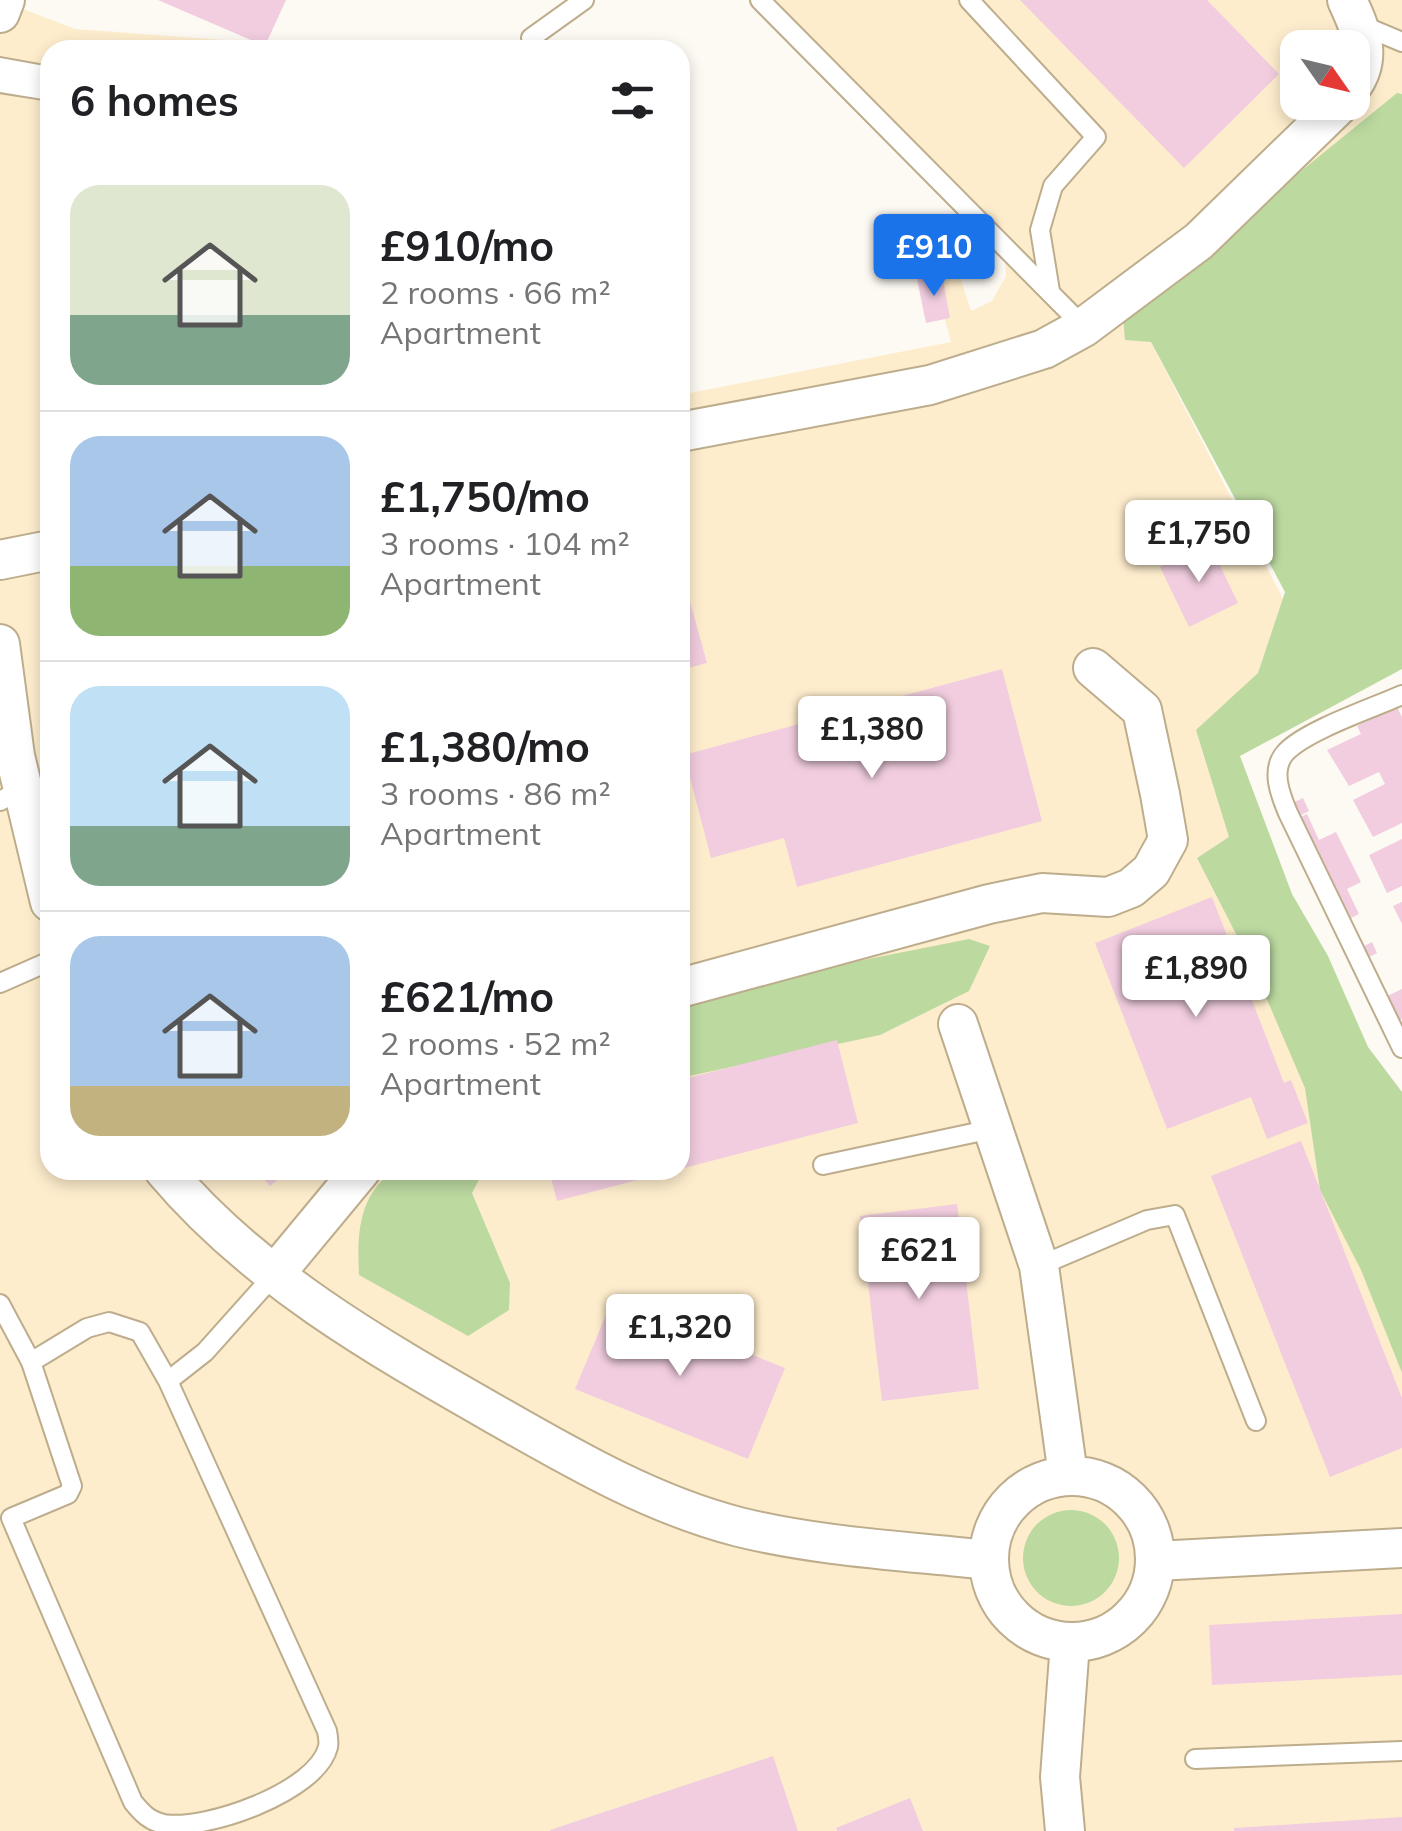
<!DOCTYPE html>
<html lang="en">
<head>
<meta charset="utf-8">
<style>
  :root { --surface:#fff; --page:#f2f2f2; --text:#202124; --muted:#757577; --line:#e0e0e0; --accent:#1a73e8 }
  body { margin:0; font-family:Mulish,sans-serif; background:var(--page); color:var(--text); height:100vh; display:flex; flex-direction:column; font-size:38px; white-space:nowrap }
  * { box-sizing:border-box; margin:0 }
  p { font-size:32px; color:var(--muted) }
  .icon { flex:none; width:55px; height:55px; fill:none; stroke:currentColor; stroke-width:2; stroke-linecap:round; stroke-linejoin:round }
  .map { position:relative; flex:1; overflow:hidden }
  .drawer { position:absolute; left:40px; top:40px; width:650px; height:1140px; display:flex; flex-direction:column; background:var(--surface); border-radius:30px; box-shadow:0 5px 15px #0003 }
  .drawer>* { flex:none }
  .needle { width:65px; rotate:124deg }
  .buttons { position:absolute; left:1280px; top:30px; display:grid; gap:20px }
  .buttons a { display:grid; place-items:center; width:90px; height:90px; border-radius:20px; background:var(--surface); box-shadow:0 5px 15px #0003; font-size:50px }
  .price { position:absolute; translate:-50% -85px; padding:0 22px; border-radius:10px; background:#fff; color:#222; font-size:32px; line-height:65px; filter:drop-shadow(0 2px 5px #0008) }
  .price::after { content:''; position:absolute; left:50%; top:60px; width:30px; height:22px; margin-left:-15px; background:inherit; clip-path:polygon(0 0,100% 0,50% 100%) }
  .price.selected { background:var(--accent); color:#fff }
  ul { padding:0; list-style:none }
  li { display:flex; align-items:center; gap:30px; height:250px; padding:0 30px }
  li+li { border-top:2px solid var(--line) }
  li span { display:grid; place-items:center; flex:none; width:280px; height:200px; border-radius:30px; color:#555 }
  li>.icon { margin-inline-start:auto }
  span .icon { width:120px; height:120px; fill:#fffc; stroke-width:1 }
  li b { font-size:42px }
  h2 { display:flex; justify-content:space-between; align-items:center; height:120px; padding:0 30px; font-size:42px }
  .map>svg:first-child { display:block }
  .built { fill:#feedcd; fill-rule:evenodd }
  .green { fill:#bcd9a0 }
  .building { fill:#f1cddf }
  .lines { fill:none; stroke-linecap:round; stroke-linejoin:round }
  .lane-casing { stroke:#bdad8c; stroke-width:22 }
  .street-casing { stroke:#bdad8c; stroke-width:42 }
  .lane { stroke:#fff; stroke-width:18 }
  .street { stroke:#fff; stroke-width:38 }
</style>
</head>
<body>
<div class="map">
<svg width="1402" height="1831" viewBox="0 0 1402 1831">
  <rect width="100%" height="100%" fill="#fdfaf3"/>
  <path class="built" d="M0,0L75,29L237,41L256,50H50V1170H680V395L951,342L935,282L959,274L971,311L992,301L1006,276L1004,253L757,0H1402V109L1151,342L1315,661L1206,721L1402,1339V1831H0ZM1298,48H1352V102H1298Z"/>
  <g class="green">
    <polygon points="1397,93 1402,94 1402,669 1240,756 1292,894 1328,956 1368,1047 1402,1092 1402,1373 1361,1270 1320,1190 1305,1088 1253,967 1197,858 1229,837 1196,730 1258,673 1285,592 1151,342 1125,340 1123,316"/>
    <polygon points="969,939 990,946 969,991 880,1035 680,1078 680,1009 843,964"/>
    <path d="M394,1170H484L472,1193L510,1283L509,1310L468,1336L359,1275C357,1234 358,1196 394,1170Z"/>
    <circle cx="1071" cy="1558" r="48"/>
  </g>
  <g class="building">
    <polygon points="158,0 286,0 265,46"/>
    <polygon points="1020,0 1207,0 1279,74 1184,168"/>
    <polygon points="942,275 950,318 926,323 917,279"/>
    <polygon points="1209,543 1238,603 1189,627 1160,567"/>
    <polygon points="684,580 707,663 680,670 680,582"/>
    <polygon points="1002,669 1042,821 797,887 784,838 711,858 684,755"/>
    <polygon points="1397,707 1402,717 1402,823 1373,837 1353,800 1385,784 1379,772 1349,786 1327,750 1361,734 1357,726"/>
    <polygon points="1303,798 1309,811 1297,817 1290,804"/>
    <polygon points="1307,814 1319,840 1336,832 1361,882 1347,889 1359,914 1343,922 1296,819"/>
    <polygon points="1402,839 1402,886 1387,893 1369,855"/>
    <polygon points="1212,897 1284,1083 1291,1080 1308,1123 1267,1139 1251,1097 1167,1129 1095,943"/>
    <polygon points="1402,902 1402,924 1393,906"/>
    <polygon points="1372,942 1377,953 1367,958 1362,947"/>
    <polygon points="1402,989 1402,1019 1393,1023 1381,999"/>
    <polygon points="837,1040 858,1123 680,1169 680,1080"/>
    <polygon points="1301,1141 1402,1398 1402,1448 1330,1477 1211,1176"/>
    <polygon points="257,1170 290,1170 270,1186"/>
    <polygon points="549,1170 671,1170 672,1171 557,1201"/>
    <polygon points="957,1204 979,1389 882,1401 860,1216"/>
    <polygon points="613,1298 785,1368 748,1459 575,1389"/>
    <polygon points="1402,1614 1402,1675 1212,1685 1209,1625"/>
    <polygon points="773,1756 798,1831 550,1831 550,1830"/>
    <polygon points="910,1798 923,1831 837,1831 836,1828"/>
    <polygon points="1402,1817 1402,1831 1234,1831 1234,1828"/>
  </g>
  <g class="lines">
    <g class="lane-casing">
      <g id="lane">
        <polyline points="760,0 1084,327"/>
        <polyline points="969,0 1096,137 1053,186 1040,230 1050,291"/>
        <polyline points="1359,24 1402,42"/>
        <polyline points="531,38 584,0"/>
        <polyline points="0,67 50,76"/>
        <polyline points="0,83 50,91"/>
        <path d="M1402,695C1373,708 1307,730 1286,752C1270,769 1280,794 1288,813L1402,1048"/>
        <polyline points="0,801 22,789"/>
        <polyline points="0,983 50,961"/>
        <polyline points="823,1165 992,1129"/>
        <polyline points="1039,1266 1147,1220 1175,1215 1256,1421"/>
        <polyline points="0,1304 31,1362"/>
        <path d="M168,1381L140,1332L109,1322L87,1328L31,1362L72,1486L68,1494L11,1518L133,1802C142,1813 149,1821 164,1824C205,1831 317,1792 328,1747C329,1742 328,1736 327,1731L168,1381L205,1352L274,1275"/>
        <polyline points="1195,1759 1402,1751"/>
      </g>
    </g>
    <g class="street-casing">
      <g id="street">
        <path d="M1347,0C1361,30 1373,57 1352,86"/>
        <polyline points="0,13 5,0"/>
        <polyline points="680,432 930,385 1044,349 1084,327 1199,241 1342,102"/>
        <polyline points="0,560 50,550"/>
        <polyline points="0,644 15,756 50,902"/>
        <polyline points="680,988 989,904 1042,893 1108,897 1131,888 1151,871 1168,840 1160,794 1142,710 1093,668"/>
        <polyline points="958,1024 1039,1266 1068,1475"/>
        <path d="M164,1170C255,1278 377,1347 498,1416C575,1460 653,1505 739,1527C820,1547 906,1551 988,1560"/>
        <polyline points="274,1275 361,1170"/>
        <circle cx="1072" cy="1559" r="83"/>
        <polyline points="1156,1561 1402,1548"/>
        <polyline points="1065,1831 1060,1777 1070,1643"/>
      </g>
    </g>
    <use href="#lane" class="lane"/>
    <use href="#street" class="street"/>
  </g>
</svg>
<div class="buttons">
<a><svg class="needle" viewBox="-14 -14 28 28"><path d="M0-13l5 13h-10z" fill="#e53935"/><path d="M0 13l5-13h-10z" fill="#757577"/></svg></a>
</div>
<b class="price selected" style="left:934px;top:299px">£910</b>
<b class="price" style="left:1199px;top:585px">£1,750</b>
<b class="price" style="left:872px;top:781px">£1,380</b>
<b class="price" style="left:1196px;top:1020px">£1,890</b>
<b class="price" style="left:919px;top:1302px">£621</b>
<b class="price" style="left:680px;top:1379px">£1,320</b>
<section class="drawer">
<h2>6 homes<svg class="icon" aria-label="filters" viewBox="0 0 24 24"><path d="M4 7h16M4 17h16"/><circle cx="9" cy="7" r="2"/><circle cx="15" cy="17" r="2"/></svg></h2>
<ul>
<li><span style="background:linear-gradient(#dfe7d0 65%,#7fa58c 0)"><svg class="icon" aria-label="home" viewBox="0 0 24 24"><path d="M3 11l9-7 9 7M6 9v11h12V9"/></svg></span><div><b>£910/mo</b><p>2 rooms · 66 m²</p><p>Apartment</p></div></li>
<li><span style="background:linear-gradient(#a9c7e8 65%,#8fb573 0)"><svg class="icon" aria-label="home" viewBox="0 0 24 24"><path d="M3 11l9-7 9 7M6 9v11h12V9"/></svg></span><div><b>£1,750/mo</b><p>3 rooms · 104 m²</p><p>Apartment</p></div></li>
<li><span style="background:linear-gradient(#bfe0f5 70%,#7fa58c 0)"><svg class="icon" aria-label="home" viewBox="0 0 24 24"><path d="M3 11l9-7 9 7M6 9v11h12V9"/></svg></span><div><b>£1,380/mo</b><p>3 rooms · 86 m²</p><p>Apartment</p></div></li>
<li><span style="background:linear-gradient(#a9c7e8 75%,#c2b280 0)"><svg class="icon" aria-label="home" viewBox="0 0 24 24"><path d="M3 11l9-7 9 7M6 9v11h12V9"/></svg></span><div><b>£621/mo</b><p>2 rooms · 52 m²</p><p>Apartment</p></div></li>
</ul>
</section>
</div>
</body>
</html>
